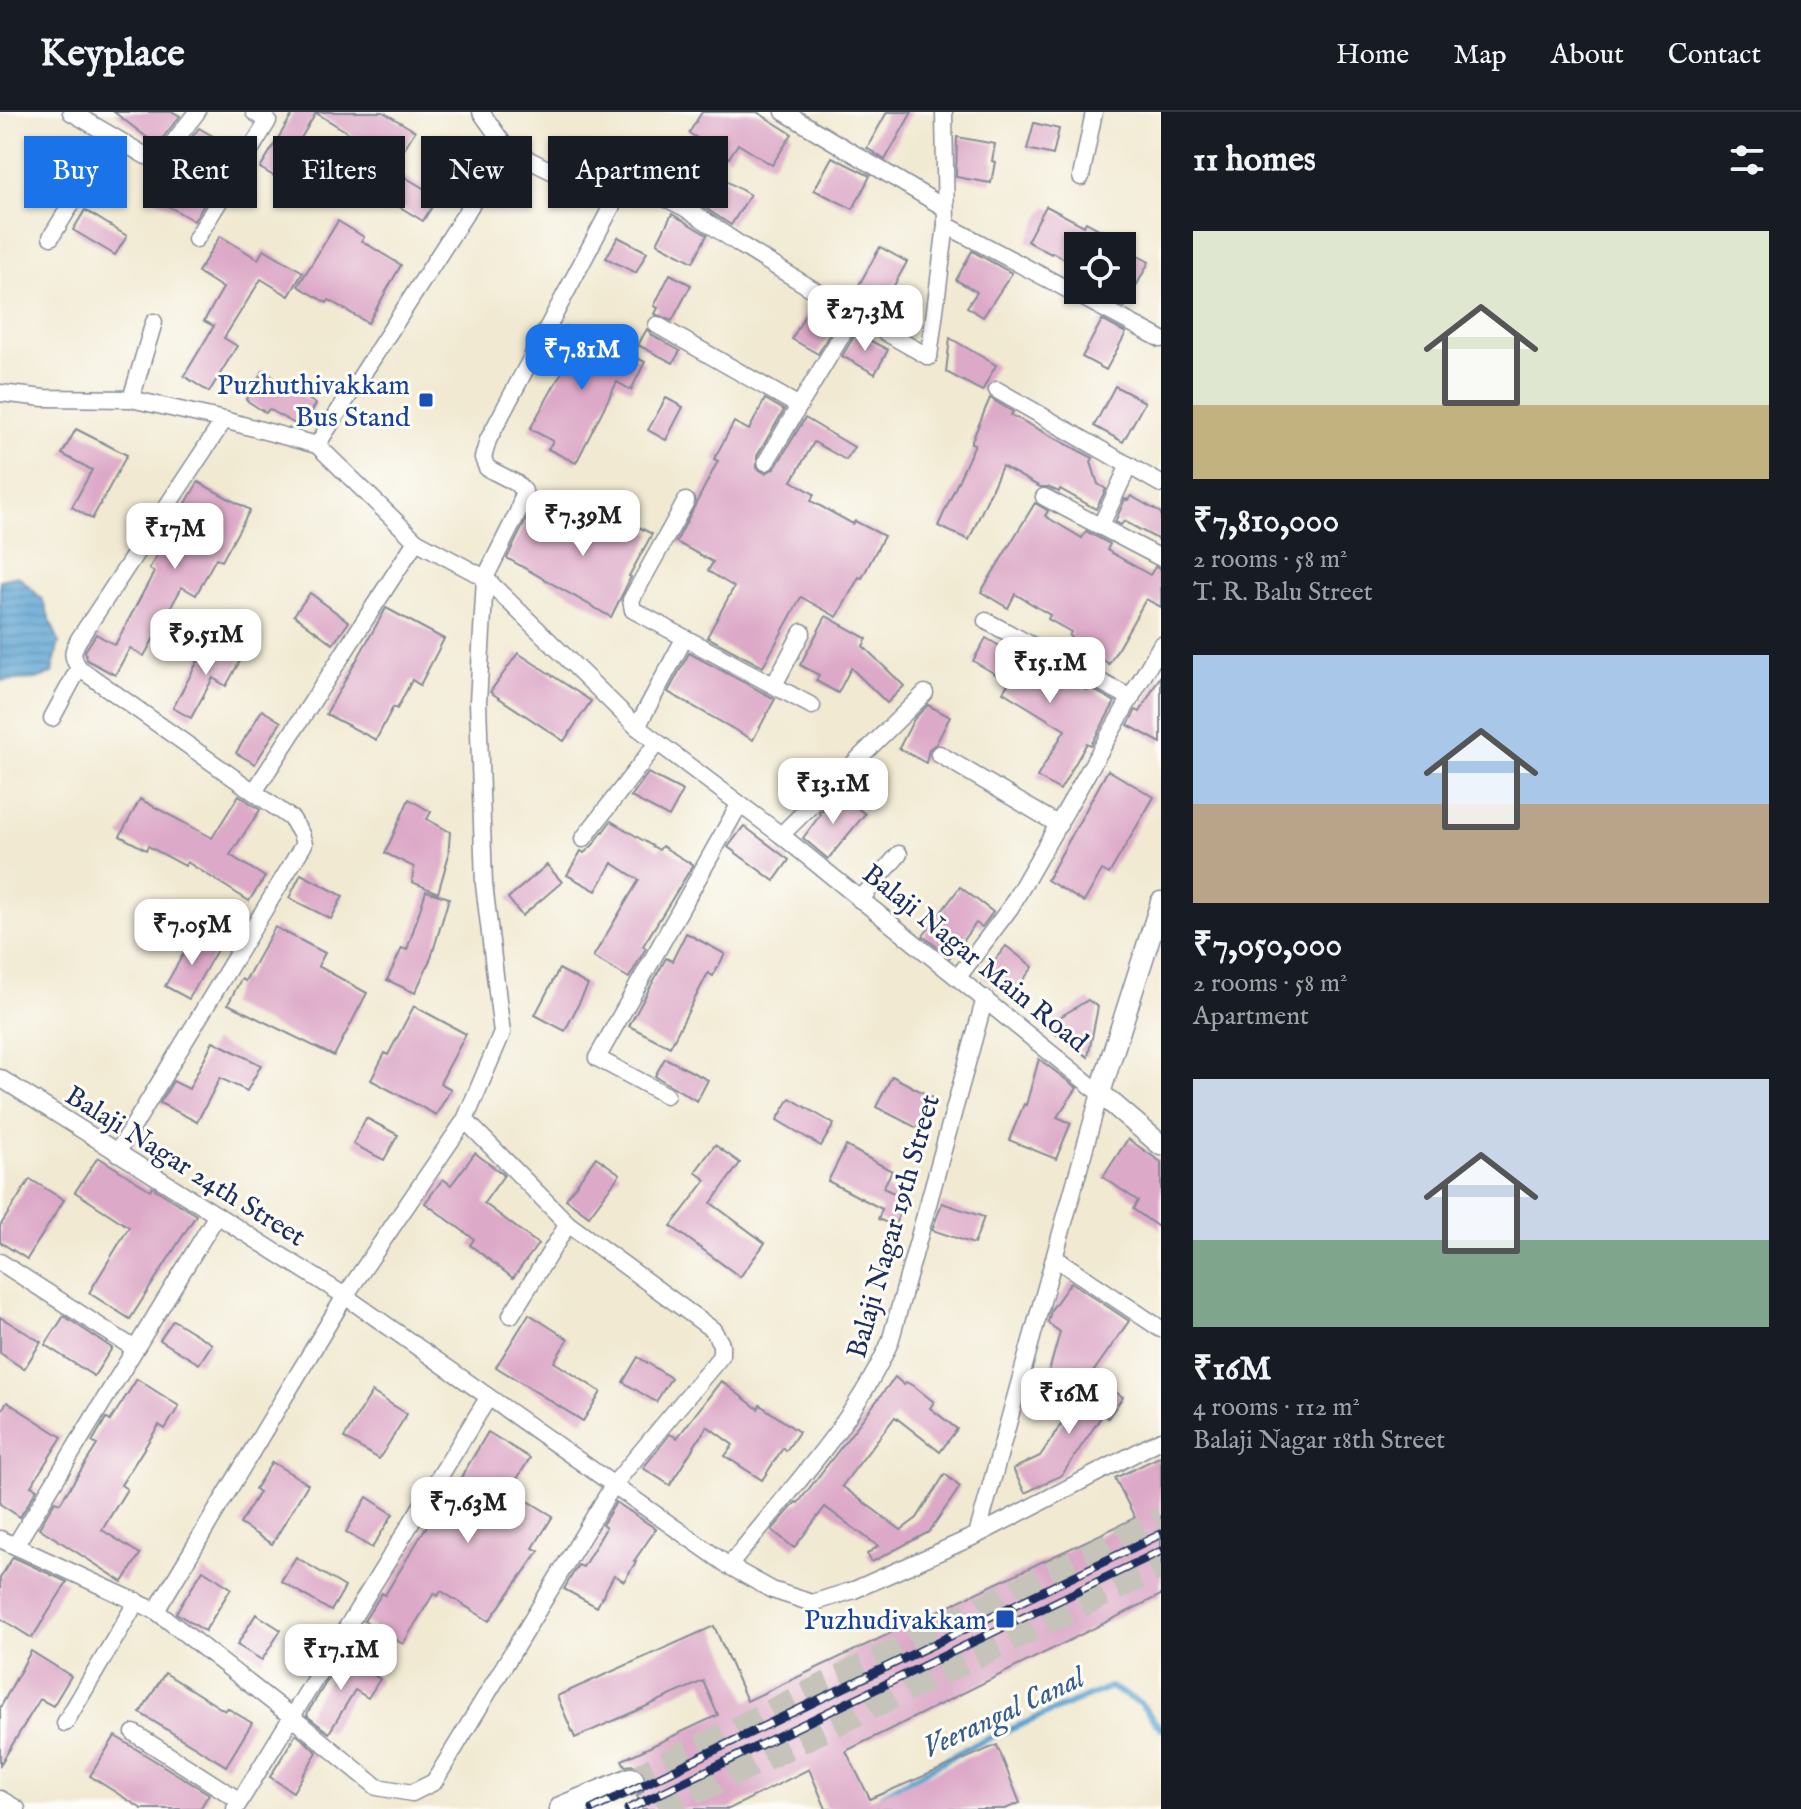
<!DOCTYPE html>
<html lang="en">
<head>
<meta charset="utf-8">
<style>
  :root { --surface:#171b24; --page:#20242c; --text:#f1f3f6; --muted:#9ea1a6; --line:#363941; --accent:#1a73e8 }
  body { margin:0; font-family:"IM FELL English",serif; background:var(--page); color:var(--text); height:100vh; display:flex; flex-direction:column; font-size:30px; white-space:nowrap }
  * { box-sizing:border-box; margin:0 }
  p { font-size:26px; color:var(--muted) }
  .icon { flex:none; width:44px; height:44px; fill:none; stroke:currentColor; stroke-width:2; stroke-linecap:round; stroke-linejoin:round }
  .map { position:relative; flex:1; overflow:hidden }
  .sheet { display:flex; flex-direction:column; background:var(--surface); width:640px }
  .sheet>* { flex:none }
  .hud { position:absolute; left:24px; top:24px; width:760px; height:72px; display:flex; gap:16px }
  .tools { position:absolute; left:1064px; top:120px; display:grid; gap:16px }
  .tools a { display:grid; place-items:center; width:72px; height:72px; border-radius:0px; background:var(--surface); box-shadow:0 2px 6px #0004; font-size:40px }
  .price { position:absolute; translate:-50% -68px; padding:0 18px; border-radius:16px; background:#fff; color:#222; font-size:26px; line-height:52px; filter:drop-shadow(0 2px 4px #0008) }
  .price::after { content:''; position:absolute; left:50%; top:48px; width:24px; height:18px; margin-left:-12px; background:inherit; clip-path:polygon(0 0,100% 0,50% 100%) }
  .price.selected { background:var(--accent); color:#fff }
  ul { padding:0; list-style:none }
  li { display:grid; align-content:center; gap:16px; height:424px; padding:0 32px }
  li span { display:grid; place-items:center; height:248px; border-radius:0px; color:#555 }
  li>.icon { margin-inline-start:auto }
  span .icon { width:144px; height:144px; fill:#fffc; stroke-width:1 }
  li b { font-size:34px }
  h2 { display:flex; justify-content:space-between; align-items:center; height:96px; padding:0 32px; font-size:34px }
  .pill { padding:0 28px; border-radius:0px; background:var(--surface); box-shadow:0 2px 6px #0004; font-size:28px; line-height:72px }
  .pill.selected { background:var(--accent); color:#fff }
  header { display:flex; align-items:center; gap:48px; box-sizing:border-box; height:112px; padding:0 40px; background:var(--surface); border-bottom:2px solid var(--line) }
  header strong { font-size:38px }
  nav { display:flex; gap:44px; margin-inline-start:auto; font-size:28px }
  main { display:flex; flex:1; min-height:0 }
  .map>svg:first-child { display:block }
  .water { fill:url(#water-rules); stroke:#3a6898; stroke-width:2 }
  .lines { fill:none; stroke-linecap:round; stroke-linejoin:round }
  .stream { stroke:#5aa2d1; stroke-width:6 }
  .building { fill:#dda9c8 }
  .primary-tunnel { stroke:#c6c4ba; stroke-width:26; stroke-dasharray:26 13; stroke-linecap:butt }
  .minor-casing { stroke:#868c98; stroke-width:19 }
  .tertiary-casing { stroke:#868c98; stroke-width:23 }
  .primary-casing { stroke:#868c98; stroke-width:29 }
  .minor { stroke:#fff; stroke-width:16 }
  .tertiary { stroke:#fff; stroke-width:20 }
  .primary { stroke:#fff; stroke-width:26 }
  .rail-casing { stroke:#1b2f5e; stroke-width:9 }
  .rail { stroke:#fdfcf7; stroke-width:6; stroke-dasharray:18; stroke-linecap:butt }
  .transit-dot { fill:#1a4fb4; stroke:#fdfcf7; stroke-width:3 }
  .labels { text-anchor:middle; stroke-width:6; stroke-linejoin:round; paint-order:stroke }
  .transit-label { font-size:28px; fill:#164399; stroke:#fdfcf7; text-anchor:end }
  .street-label { font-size:28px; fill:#1b2f5e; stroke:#fdfcf7 }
  .water-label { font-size:30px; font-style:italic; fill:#345d8c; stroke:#fdfcf7 }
</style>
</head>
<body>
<header>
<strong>Keyplace</strong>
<nav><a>Home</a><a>Map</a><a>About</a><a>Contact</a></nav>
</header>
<main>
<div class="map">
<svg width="1161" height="1697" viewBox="0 0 1161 1697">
  <defs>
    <pattern id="water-rules" width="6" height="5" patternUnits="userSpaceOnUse" patternTransform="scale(2)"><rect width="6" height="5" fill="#5aa2d1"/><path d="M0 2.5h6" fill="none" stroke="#4a84ad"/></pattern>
  </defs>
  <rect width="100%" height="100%" fill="#fdfcf7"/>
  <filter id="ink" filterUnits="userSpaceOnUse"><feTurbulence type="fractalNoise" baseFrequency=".0125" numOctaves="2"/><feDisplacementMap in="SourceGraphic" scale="16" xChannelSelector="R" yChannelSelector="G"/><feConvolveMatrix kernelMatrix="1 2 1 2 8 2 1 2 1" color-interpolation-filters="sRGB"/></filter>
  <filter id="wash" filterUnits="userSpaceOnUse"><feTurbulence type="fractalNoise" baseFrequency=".006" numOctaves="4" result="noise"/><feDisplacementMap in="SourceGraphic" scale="32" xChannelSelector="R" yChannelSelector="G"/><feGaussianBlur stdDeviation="1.8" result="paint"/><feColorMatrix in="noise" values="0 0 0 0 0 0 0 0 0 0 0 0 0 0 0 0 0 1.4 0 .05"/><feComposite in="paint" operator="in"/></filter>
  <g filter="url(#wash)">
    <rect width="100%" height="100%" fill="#f1e9d1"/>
    <polygon class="water" points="18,464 42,487 59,530 52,561 37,567 0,569 0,468"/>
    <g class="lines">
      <polyline class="stream" points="882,1683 969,1635 1110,1575 1140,1591 1161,1617"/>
    </g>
    <g id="blocks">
      <g class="building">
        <polygon points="114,0 173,0 180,4 157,33"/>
        <polygon points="294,0 383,0 415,19 396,50 316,1 277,66 260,56"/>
        <polygon points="702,0 757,0 792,22 772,53 738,32 729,46 689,21"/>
        <polygon points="887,0 912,0 885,48 867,36"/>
        <polygon points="1034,11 1059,17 1053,43 1027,37"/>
        <polygon points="199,16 216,26 214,30 235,42 194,109 154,86 177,48 175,47"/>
        <polygon points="957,25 995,32 992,49 995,50 991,71 956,65"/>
        <polygon points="832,45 870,64 853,97 814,78"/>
        <polygon points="395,59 438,85 423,109 380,83"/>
        <polygon points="716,63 750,83 731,113 698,91"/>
        <polygon points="1046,94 1084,114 1086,110 1130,134 1078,134 1078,154 1052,140 1051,142 1027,129"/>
        <polygon points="85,98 127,124 115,143 73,118"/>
        <polygon points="672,102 707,123 693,150 657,131"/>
        <polygon points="338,109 364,125 362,129 401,153 368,211 329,188 327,191 298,174"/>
        <polygon points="220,124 258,147 264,137 303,160 289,184 261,167 224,226 237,234 209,280 184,264 214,214 204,209 223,176 198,160"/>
        <polygon points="618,125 647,140 636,161 606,146"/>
        <polygon points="880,135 907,150 881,197 854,182"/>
        <polygon points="1122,135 1149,150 1125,195 1122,194"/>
        <polygon points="972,139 1012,161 983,205 967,195 977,180 956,168"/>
        <polygon points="670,162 691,173 672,209 655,202 658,196 654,194"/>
        <polygon points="812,190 839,206 818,242 792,227"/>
        <polygon points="1102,208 1126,221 1106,258 1082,245"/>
        <polygon points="566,214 624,245 626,240 645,250 631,278 617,270 576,351 548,337 553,329 530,317 569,247 554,239"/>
        <polygon points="647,217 652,223 680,239 673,251 638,233"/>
        <polygon points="856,221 888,238 875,262 842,244"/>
        <polygon points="950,226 996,253 982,279 946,260"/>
        <polygon points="263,259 316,292 302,316 269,297 266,301 246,288"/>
        <polygon points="1115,274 1145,290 1123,330 1094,314"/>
        <polygon points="666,286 683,295 666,328 648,318"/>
        <polygon points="990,286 1013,300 1011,303 1093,346 1091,350 1098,372 1106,377 1096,397 1060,377 1059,380 1048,375 1040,375 1002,354 969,428 938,414 975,332 971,331"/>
        <polygon points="765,287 784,298 757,344 757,356 765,361 775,356 805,306 854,335 846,348 814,330 792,369 814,382 811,389 853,412 855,409 884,424 862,466 859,465 837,505 801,485 763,555 707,525 734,475 708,459 713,450 676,430 718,349 714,347 734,310 749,318"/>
        <polygon points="76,317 127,343 92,407 72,395 92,358 62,342"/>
        <polygon points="198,370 250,398 222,449 216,446 196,483 182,475 144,544 130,536 115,563 87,548 85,539 96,522 115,533 154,460 149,457"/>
        <polygon points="1131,384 1161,401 1161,429 1124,409 1121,413 1115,410 1125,387 1128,388"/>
        <polygon points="1035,391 1048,399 1045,404 1082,426 1086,419 1110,432 1107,438 1150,463 1155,455 1161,457 1161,495 1146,487 1109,552 1069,524 1071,520 1048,507 1050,503 1015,482 1008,496 981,480"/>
        <polygon points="601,395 652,422 629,464 631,465 611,505 507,446 529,402 582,430"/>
        <polygon points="310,481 349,510 333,532 294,503"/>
        <polygon points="386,496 444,527 420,573 412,568 397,597 393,595 376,628 326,602"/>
        <polygon points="826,504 867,527 863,534 904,574 887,591 851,556 838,581 816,569 819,563 800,553"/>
        <polygon points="986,526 1022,547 1025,542 1086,578 1088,575 1115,590 1091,633 1087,631 1060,678 1037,665 1065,618 1003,580 1009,570 973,549"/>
        <polygon points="208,530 241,547 226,574 213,566 191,606 173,596"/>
        <polygon points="518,541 591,589 564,629 490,580"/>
        <polygon points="689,541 775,587 753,628 668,580"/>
        <polygon points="1161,563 1161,631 1128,613 1136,598 1140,600"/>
        <polygon points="928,593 950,605 936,632 929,637 926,651 899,636 914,607"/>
        <polygon points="262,598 281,610 255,652 236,641"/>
        <polygon points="1108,658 1154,685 1109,762 1102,758 1084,790 1047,768"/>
        <polygon points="648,661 683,679 669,705 631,685"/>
        <polygon points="839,682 865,702 828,747 803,726 820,703 819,701"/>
        <polygon points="239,683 260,698 230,743 265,765 249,789 187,750 185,754 148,734 146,738 120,724 140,687 212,726"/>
        <polygon points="409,687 431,700 427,707 450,720 448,746 438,781 412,770 414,755 385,741"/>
        <polygon points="611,709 659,738 662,734 693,753 643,834 646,836 629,866 593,845 639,768 612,751 596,779 567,763 581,739 584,741 592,734"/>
        <polygon points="744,714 789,748 774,769 728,735"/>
        <polygon points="547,753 562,770 522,804 508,786"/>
        <polygon points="301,762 343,784 331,807 289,786"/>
        <polygon points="960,775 993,800 982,815 976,811 950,845 923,824"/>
        <polygon points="426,779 449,786 431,846 415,881 387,868 402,836 407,838"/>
        <polygon points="275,815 325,841 318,854 367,881 334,944 228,892 241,867 245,869"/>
        <polygon points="686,821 725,842 713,864 708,861 670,935 629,914 666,846 672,849"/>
        <polygon points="194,823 218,836 189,887 165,874"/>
        <polygon points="1006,834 1033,855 1010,885 982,864"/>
        <polygon points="559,857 588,873 565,919 535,903"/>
        <polygon points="1088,888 1098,895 1088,945 1049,917 1055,908"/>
        <polygon points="414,894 466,922 440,971 451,977 436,1003 371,968 385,941 388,943"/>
        <polygon points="213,929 261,953 247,979 220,966 197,1010 160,991 173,969 189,977"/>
        <polygon points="665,946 708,968 697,989 655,964"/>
        <polygon points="1039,947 1077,976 1057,1005 1071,1011 1056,1047 1009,1028 1024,992 1026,993"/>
        <polygon points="892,964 933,986 917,1016 876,995"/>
        <polygon points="790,986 834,1012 821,1034 777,1008"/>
        <polygon points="366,1006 398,1023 384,1048 353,1032"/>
        <polygon points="1128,1027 1161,1050 1161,1117 1133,1097 1138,1089 1103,1065"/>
        <polygon points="715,1033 740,1051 711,1091 765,1131 740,1165 671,1114 706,1068 695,1060"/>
        <polygon points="846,1034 892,1059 883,1076 907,1087 894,1114 878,1107 882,1097 828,1069"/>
        <polygon points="475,1041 504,1063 484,1091 538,1132 513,1166 470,1133 474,1127 425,1091 443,1067 451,1073"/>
        <polygon points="98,1045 150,1078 152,1075 196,1103 130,1207 89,1181 129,1115 75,1080"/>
        <polygon points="596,1045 620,1062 589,1104 566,1087"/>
        <polygon points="30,1067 64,1088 27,1147 0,1130 0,1114"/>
        <polygon points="942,1091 984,1105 974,1132 932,1118"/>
        <polygon points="1071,1170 1129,1209 1084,1273 1048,1263 1060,1220 1048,1211 1051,1198"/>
        <polygon points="529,1202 568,1227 554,1250 601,1280 583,1309 496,1255"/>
        <polygon points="64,1204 112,1236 94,1264 45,1233"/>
        <polygon points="0,1205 41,1230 24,1257 0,1241"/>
        <polygon points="173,1208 212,1232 199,1252 160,1228"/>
        <polygon points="638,1245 671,1266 656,1290 623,1270"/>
        <polygon points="895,1265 904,1273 906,1270 915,1275 934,1290 930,1296 957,1317 940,1340 895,1305 842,1374 901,1418 917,1406 945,1362 960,1375 929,1420 872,1450 867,1442 878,1434 825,1395 794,1436 772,1418 796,1390 798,1391"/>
        <polygon points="1093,1265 1123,1285 1108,1306 1103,1302 1062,1363 1025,1381 1013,1357 1040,1344"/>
        <polygon points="137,1267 179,1294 165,1317 159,1313 121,1373 127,1377 102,1418 140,1442 123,1470 39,1416 55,1389 60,1391 97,1333 92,1330 106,1306 110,1309"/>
        <polygon points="721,1269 758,1297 760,1293 799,1320 786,1339 783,1336 762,1368 725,1344 733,1333 707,1314 670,1373 643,1356 670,1322 677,1326"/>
        <polygon points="372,1280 407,1302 379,1347 344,1326"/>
        <polygon points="7,1290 62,1325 31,1374 37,1377 20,1405 0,1392 0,1300"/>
        <polygon points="488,1320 530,1346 510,1378 553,1404 533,1436 539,1439 489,1509 441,1479 438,1484 434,1481 403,1532 364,1509 382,1481 385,1483 428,1412 432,1414"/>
        <polygon points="1161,1344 1161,1483 846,1639 870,1687 997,1633 1020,1691 1005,1697 826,1697 809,1657 729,1697 642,1697 637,1684 643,1679 647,1672 645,1662 634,1653 625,1654 622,1648 718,1603 703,1569 575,1626 557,1584 714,1514 747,1589 1135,1406 1115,1366"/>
        <polygon points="272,1350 308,1372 272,1432 240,1412 259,1380 255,1377"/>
        <polygon points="367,1385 393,1402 372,1436 346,1420"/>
        <polygon points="616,1390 656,1417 634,1449 636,1450 624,1469 614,1463 597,1495 564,1477 578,1453 583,1455 606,1416 602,1413"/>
        <polygon points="13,1445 67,1470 32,1526 0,1506 0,1466"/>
        <polygon points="296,1445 345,1475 331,1499 281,1469"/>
        <polygon points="203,1458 231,1476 205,1519 176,1501"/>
        <polygon points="256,1502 281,1518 262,1548 237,1533"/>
        <polygon points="31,1539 71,1564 53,1594 40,1587 0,1653 0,1596"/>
        <polygon points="342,1544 380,1567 368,1586 355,1578 329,1621 307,1604 308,1600"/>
        <polygon points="165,1561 225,1599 227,1596 252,1611 226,1654 140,1601"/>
        <polygon points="296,1622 317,1640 293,1680 270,1665"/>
        <polygon points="115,1624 209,1682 200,1697 142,1697 90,1664"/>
      </g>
    </g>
  </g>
  <g filter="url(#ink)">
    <use href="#blocks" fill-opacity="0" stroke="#868c98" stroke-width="2"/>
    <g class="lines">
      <g class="primary-tunnel">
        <polyline points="631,1669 1161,1408"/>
        <polyline points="659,1697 1161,1454"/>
      </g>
      <g class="minor-casing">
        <g id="minor">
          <polyline points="71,0 146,44 162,45 197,0"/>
          <polyline points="784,0 945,96"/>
          <polyline points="1081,65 1094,0"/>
          <path d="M643,80C679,85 714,117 744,135C805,173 866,210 929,245L946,113L944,0"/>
          <polyline points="946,113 1161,227"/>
          <polyline points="51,125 112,26"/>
          <polyline points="196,127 268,9 254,0"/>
          <polyline points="657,213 799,294 854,203"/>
          <polyline points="997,278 1161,372"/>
          <polyline points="0,281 44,286 131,287 224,308 317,333 416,429 485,466 637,615 781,723 1100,981 977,1423"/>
          <polyline points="131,287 154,210"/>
          <polyline points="317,333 507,37 481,0"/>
          <polyline points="766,350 799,294"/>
          <polyline points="1044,385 1161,446"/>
          <polyline points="686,389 631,488 633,498 812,594"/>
          <polyline points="1101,413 1129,353"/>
          <polyline points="986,509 1131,586"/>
          <polyline points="774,573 802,520"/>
          <polyline points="52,606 79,556"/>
          <polyline points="637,615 684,527"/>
          <polyline points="939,642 1059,713"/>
          <polyline points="254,680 416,429"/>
          <polyline points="781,723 925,581"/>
          <polyline points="583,727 657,631"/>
          <polyline points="860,788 899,742"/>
          <polyline points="958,865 1010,796 1161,533"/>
          <polyline points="0,966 345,1184 729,1454 772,1478 812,1491 854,1478 977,1423 1161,1328"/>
          <polyline points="666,983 597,946 739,693"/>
          <path d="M117,1041L304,732L301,722L292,707L79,556C71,544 72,539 79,527L224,308"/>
          <polyline points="1055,1146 1161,1217"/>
          <polyline points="0,1150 135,1237"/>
          <polyline points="511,1203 568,1112"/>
          <polyline points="0,1427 156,1499 292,1605 377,1675 412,1681 434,1670 614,1372 721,1244 721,1232 713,1218 568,1112 465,1008"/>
          <polyline points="15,1434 217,1103"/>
          <path d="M729,1454C785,1383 854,1312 890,1230L985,886"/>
          <polyline points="156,1499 345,1184 465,1008 502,921 484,772 478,590 485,466 518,400 524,379 516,371 487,356 483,346 488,328 614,90 507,37"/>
          <polyline points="65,1611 137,1489"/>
          <polyline points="134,1621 240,1689"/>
          <polyline points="0,1687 17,1697"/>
          <polyline points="235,1697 488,1286"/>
        </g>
      </g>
      <g class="tertiary-casing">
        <polyline id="tertiary" points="1161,790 1100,981 1161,1033"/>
      </g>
      <g class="primary-casing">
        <polyline id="primary" points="563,1697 631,1669"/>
      </g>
      <use href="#minor" class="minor"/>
      <use href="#tertiary" class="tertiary"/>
      <use href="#primary" class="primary"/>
      <g class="rail-casing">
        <g id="rail">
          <polyline points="593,1697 1161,1422"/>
          <polyline points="628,1697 1161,1439"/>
        </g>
      </g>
      <use href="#rail" class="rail"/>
    </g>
  </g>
  <g class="transit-dot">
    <rect x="418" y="280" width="16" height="16" rx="4"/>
    <rect x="995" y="1497" width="20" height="20" rx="4"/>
  </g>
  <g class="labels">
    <g class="transit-label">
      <text x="410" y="282">Puzhuthivakkam<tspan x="410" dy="32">Bus Stand</tspan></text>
      <text x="987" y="1517">Puzhudivakkam</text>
    </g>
    <g class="street-label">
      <text transform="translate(976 845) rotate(39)" y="10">Balaji Nagar Main Road</text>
      <text transform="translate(186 1053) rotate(32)" y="10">Balaji Nagar 24th Street</text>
      <text transform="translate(892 1114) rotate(-74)" y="10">Balaji Nagar 19th Street</text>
    </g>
    <g class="water-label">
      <text transform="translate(1003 1600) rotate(-25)" y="10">Veerangal Canal</text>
    </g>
  </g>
</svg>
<div class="tools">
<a><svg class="icon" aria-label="locate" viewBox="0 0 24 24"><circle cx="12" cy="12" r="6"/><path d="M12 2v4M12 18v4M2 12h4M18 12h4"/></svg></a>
</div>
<b class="price" style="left:865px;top:241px">₹27.3M</b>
<b class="price selected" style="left:582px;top:280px">₹7.81M</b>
<b class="price" style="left:583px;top:446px">₹7.39M</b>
<b class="price" style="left:175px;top:459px">₹17M</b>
<b class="price" style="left:206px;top:565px">₹9.51M</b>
<b class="price" style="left:1050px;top:593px">₹15.1M</b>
<b class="price" style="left:833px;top:714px">₹13.1M</b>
<b class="price" style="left:192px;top:855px">₹7.05M</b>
<b class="price" style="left:1069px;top:1324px">₹16M</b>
<b class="price" style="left:468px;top:1433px">₹7.63M</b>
<b class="price" style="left:341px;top:1580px">₹17.1M</b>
<div class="hud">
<a class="pill selected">Buy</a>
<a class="pill">Rent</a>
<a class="pill">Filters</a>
<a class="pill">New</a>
<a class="pill">Apartment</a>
</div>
</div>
<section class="sheet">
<h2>11 homes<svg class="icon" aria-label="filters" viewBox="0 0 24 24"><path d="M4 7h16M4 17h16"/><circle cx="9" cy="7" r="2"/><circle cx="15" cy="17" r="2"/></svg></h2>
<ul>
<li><span style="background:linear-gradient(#dfe7d0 70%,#c2b280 0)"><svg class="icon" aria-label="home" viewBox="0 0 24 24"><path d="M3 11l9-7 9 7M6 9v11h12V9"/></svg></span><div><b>₹7,810,000</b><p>2 rooms · 58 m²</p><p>T. R. Balu Street</p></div></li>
<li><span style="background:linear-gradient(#a9c7e8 60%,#b9a48a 0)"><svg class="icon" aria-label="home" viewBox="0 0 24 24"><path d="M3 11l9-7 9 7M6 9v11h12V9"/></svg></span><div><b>₹7,050,000</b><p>2 rooms · 58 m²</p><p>Apartment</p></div></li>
<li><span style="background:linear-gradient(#c9d6e8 65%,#7fa58c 0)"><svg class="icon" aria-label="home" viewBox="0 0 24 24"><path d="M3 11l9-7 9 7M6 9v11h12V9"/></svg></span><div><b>₹16M</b><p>4 rooms · 112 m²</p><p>Balaji Nagar 18th Street</p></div></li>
</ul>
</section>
</main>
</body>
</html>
